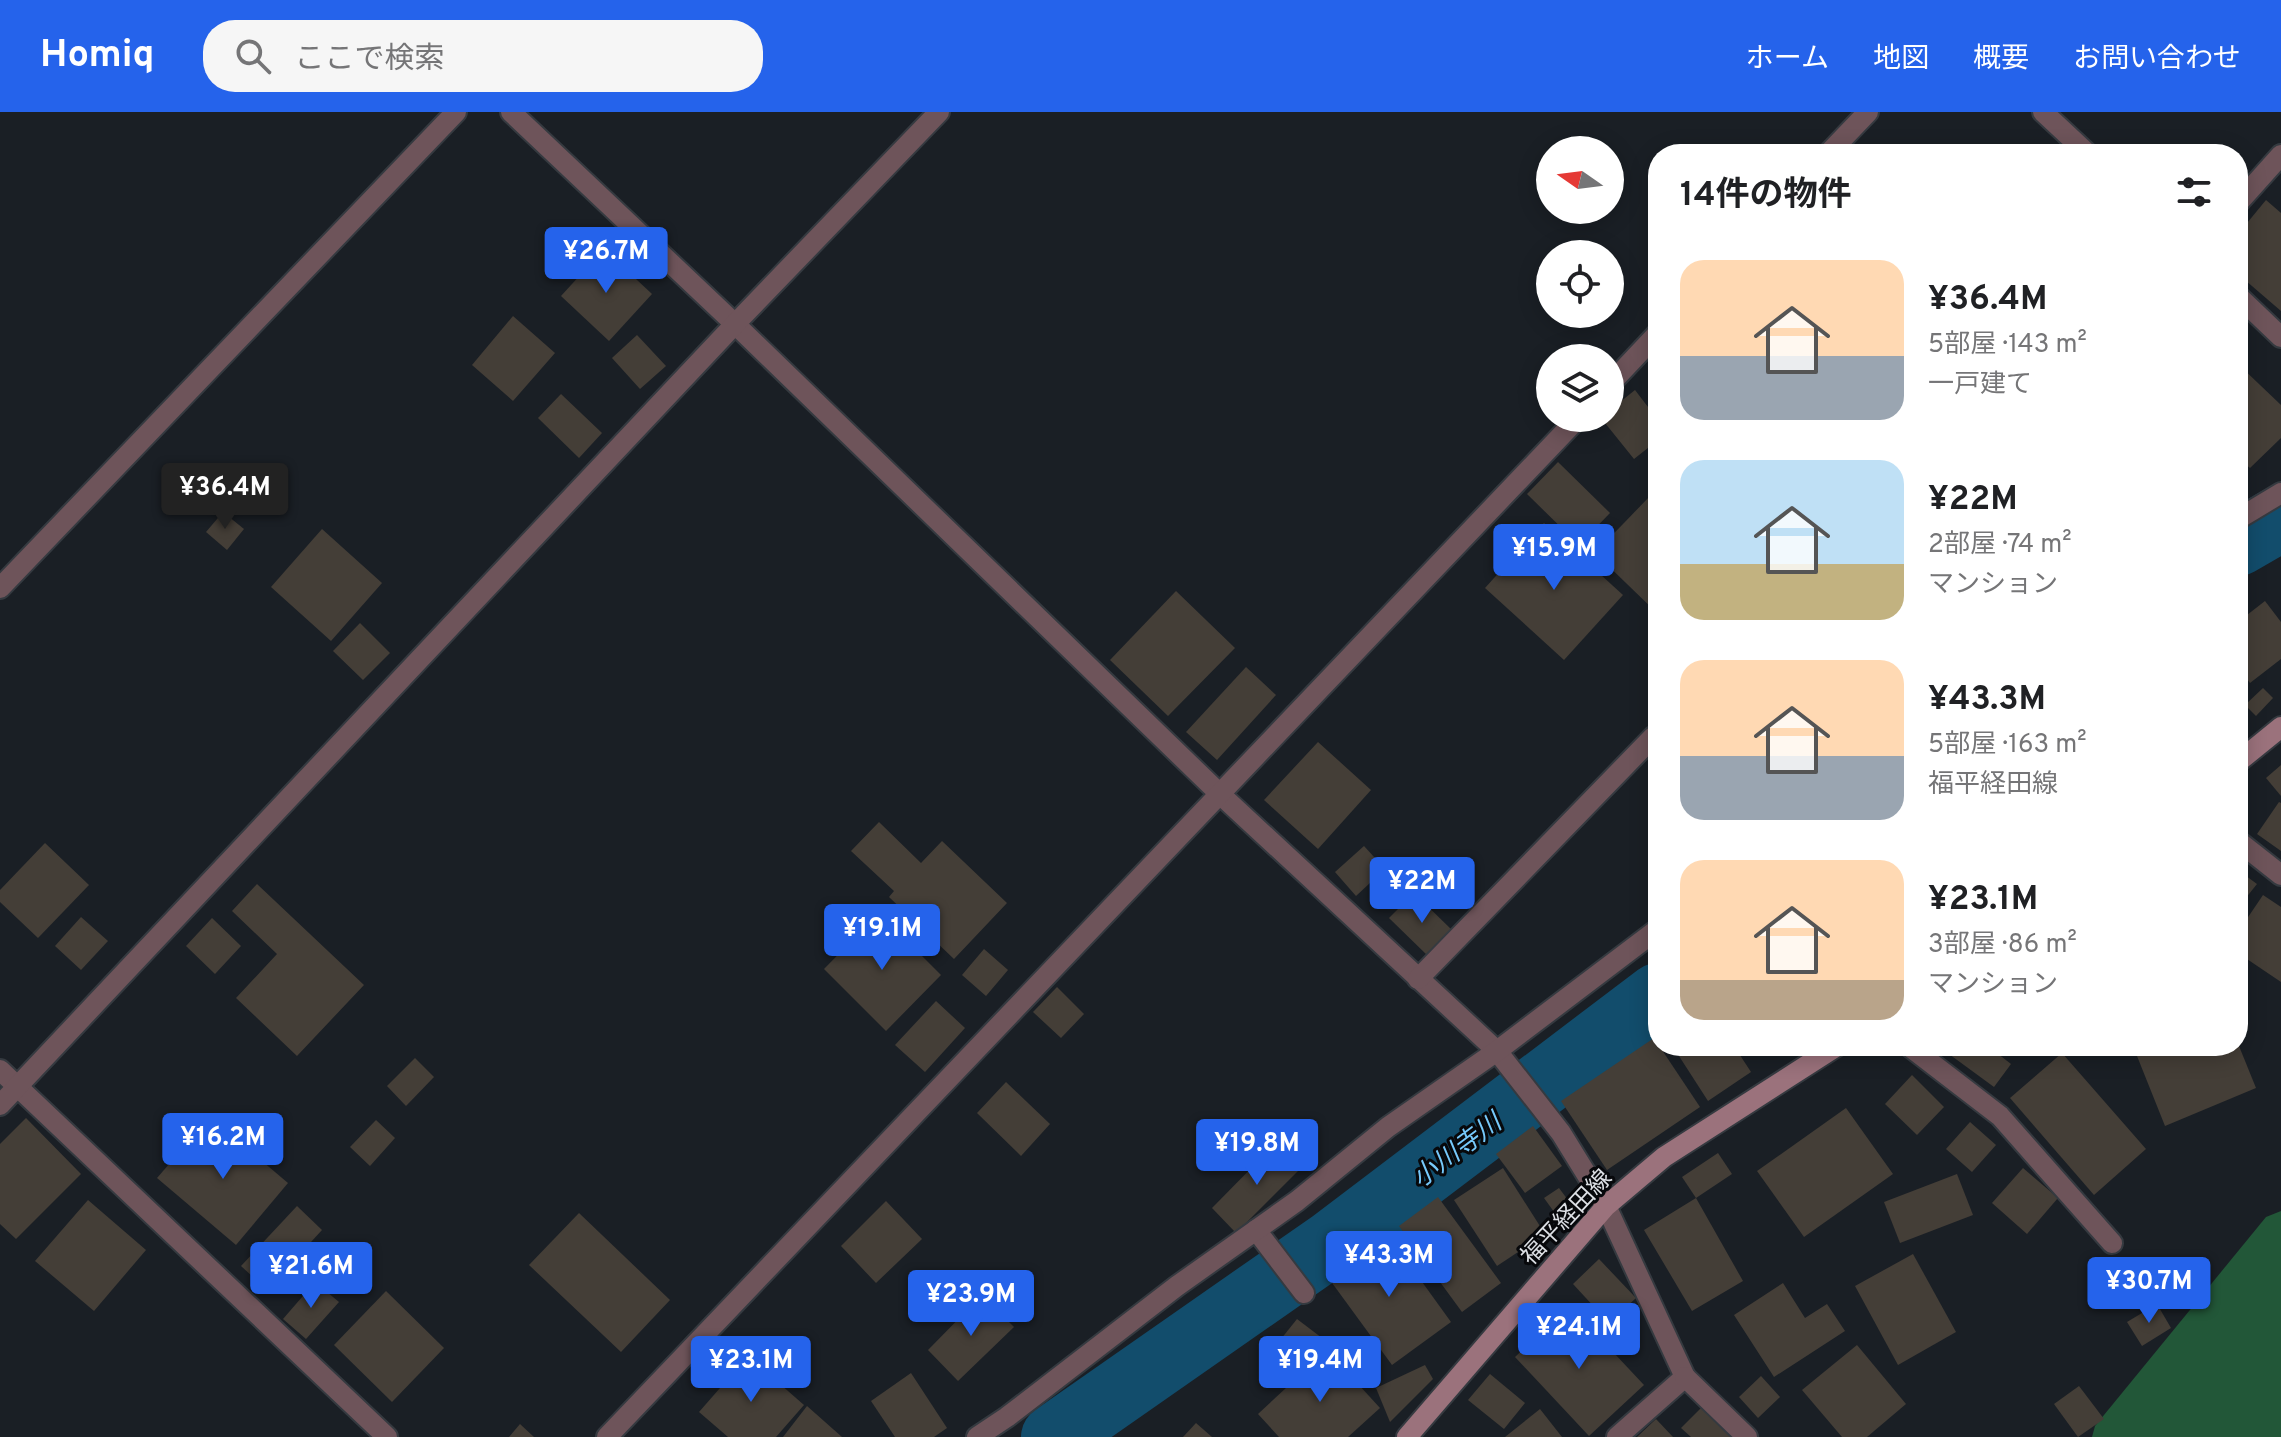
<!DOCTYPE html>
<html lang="ja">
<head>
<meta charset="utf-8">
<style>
  :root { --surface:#fff; --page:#f6f6f6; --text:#202124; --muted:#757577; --accent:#2563eb }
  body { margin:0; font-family:Overpass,"Noto Sans JP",sans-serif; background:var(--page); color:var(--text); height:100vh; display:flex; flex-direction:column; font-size:30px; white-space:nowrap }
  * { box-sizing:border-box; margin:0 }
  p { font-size:26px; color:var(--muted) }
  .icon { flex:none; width:44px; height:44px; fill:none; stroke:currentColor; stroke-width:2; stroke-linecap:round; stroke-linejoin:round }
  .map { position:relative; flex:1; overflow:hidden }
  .drawer { position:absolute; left:1648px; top:32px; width:600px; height:912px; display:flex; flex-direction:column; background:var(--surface); border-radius:32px; box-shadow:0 4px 20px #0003 }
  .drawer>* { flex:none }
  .needle { width:52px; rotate:284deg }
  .fabs { position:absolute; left:1536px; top:24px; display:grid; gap:16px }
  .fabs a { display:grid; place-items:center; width:88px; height:88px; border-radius:50%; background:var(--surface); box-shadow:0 4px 20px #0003; font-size:40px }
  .price { position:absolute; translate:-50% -68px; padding:0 18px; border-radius:8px; background:var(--accent); color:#fff; font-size:26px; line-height:52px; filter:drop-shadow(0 2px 4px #0008) }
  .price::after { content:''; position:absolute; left:50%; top:48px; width:24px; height:18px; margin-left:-12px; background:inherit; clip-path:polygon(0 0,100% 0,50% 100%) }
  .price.selected { background:#222; color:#fff }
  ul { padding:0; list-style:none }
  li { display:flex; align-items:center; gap:24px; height:200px; padding:0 32px }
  li span { display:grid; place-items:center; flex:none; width:224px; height:160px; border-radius:24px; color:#555 }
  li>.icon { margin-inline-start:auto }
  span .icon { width:96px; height:96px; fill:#fffc; stroke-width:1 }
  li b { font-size:34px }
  h2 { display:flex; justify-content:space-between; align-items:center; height:96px; padding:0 32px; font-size:34px }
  header { display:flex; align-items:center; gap:48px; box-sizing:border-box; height:112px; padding:0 40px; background:var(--accent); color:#fff }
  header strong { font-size:38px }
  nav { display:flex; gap:44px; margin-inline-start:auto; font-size:28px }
  .search { width:560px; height:72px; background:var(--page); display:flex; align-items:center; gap:20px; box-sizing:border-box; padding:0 28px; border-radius:32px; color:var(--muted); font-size:30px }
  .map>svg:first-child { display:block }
  .forest { fill:#225738 }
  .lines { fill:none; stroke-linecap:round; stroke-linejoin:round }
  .river { stroke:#124d6c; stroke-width:66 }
  .building { fill:#443e37 }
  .minor-casing { stroke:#353a40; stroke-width:24 }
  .secondary-casing { stroke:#353a40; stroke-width:24 }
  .minor { stroke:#6e545a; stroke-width:20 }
  .secondary { stroke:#9b727c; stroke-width:20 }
  .labels { text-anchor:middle; stroke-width:6; stroke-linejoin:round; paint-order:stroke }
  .street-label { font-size:24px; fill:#dcdfe4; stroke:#07080b }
  .water-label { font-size:26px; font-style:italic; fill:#76c9fb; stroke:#07080b }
</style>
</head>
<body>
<header>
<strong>Homiq</strong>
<div class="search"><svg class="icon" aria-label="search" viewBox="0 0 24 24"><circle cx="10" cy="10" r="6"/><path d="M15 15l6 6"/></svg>ここで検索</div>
<nav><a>ホーム</a><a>地図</a><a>概要</a><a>お問い合わせ</a></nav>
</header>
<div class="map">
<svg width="2281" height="1325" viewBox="0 0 2281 1325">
  <rect width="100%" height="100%" fill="#1a1f25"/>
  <polygon class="forest" points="2281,1099 2281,1325 2092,1325 2095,1314 2266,1105"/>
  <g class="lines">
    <g class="river">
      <polyline points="2238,431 2281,406"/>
      <polyline points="1054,1325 1332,1131 1658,884"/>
    </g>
  </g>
  <g class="building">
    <polygon points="2266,88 2281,101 2281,199 2238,162 2238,122"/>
    <polygon points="604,137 652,182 609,229 561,184"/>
    <polygon points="513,204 555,241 513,289 472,253"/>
    <polygon points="637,223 666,254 640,277 612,246"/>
    <polygon points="2238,252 2281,293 2281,326 2250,356 2238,346"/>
    <polygon points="1635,278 1658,308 1658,328 1634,347 1601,306 1610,306 1610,298"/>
    <polygon points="561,282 602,321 579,346 538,306"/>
    <polygon points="1558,350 1610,401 1579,433 1527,382"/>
    <polygon points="1651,383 1658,390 1658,502 1595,441"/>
    <polygon points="223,400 244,417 227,438 206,420"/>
    <polygon points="1544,411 1623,483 1564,548 1485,476"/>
    <polygon points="322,417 382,471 331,529 271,475"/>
    <polygon points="1176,479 1235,536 1168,604 1110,548"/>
    <polygon points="2265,489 2281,510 2281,547 2250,571 2238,555 2238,510"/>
    <polygon points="360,511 390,541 363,568 333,539"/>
    <polygon points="1246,555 1276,583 1217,648 1186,620"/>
    <polygon points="2263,576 2273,586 2256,604 2245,593"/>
    <polygon points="1318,630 1371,678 1318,737 1264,688"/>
    <polygon points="2281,653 2281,684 2266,666"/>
    <polygon points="2279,690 2281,691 2281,739 2257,722"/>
    <polygon points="879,710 921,751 942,729 1007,791 954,847 889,785 894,779 851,739"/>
    <polygon points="45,731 89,773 38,826 0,790 0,778"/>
    <polygon points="1364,734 1385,757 1356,784 1335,760"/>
    <polygon points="2238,758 2257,772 2245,787 2238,782"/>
    <polygon points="257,772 364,873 297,944 236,886 277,842 232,799"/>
    <polygon points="1414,781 1454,820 1429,845 1389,806"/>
    <polygon points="2263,783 2281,795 2281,870 2238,841 2238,820"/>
    <polygon points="879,801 941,863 886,919 824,857"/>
    <polygon points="81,805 108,829 81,858 55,834"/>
    <polygon points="212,806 241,834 215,862 186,834"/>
    <polygon points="984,837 1008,858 986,884 962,863"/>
    <polygon points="1057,875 1084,902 1061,926 1033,900"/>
    <polygon points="936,889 965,916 925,960 895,933"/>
    <polygon points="1654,926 1700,995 1607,1058 1561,989"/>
    <polygon points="1695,934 1734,934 1751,960 1708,989 1679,944"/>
    <polygon points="1938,934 1988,934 2011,952 1994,975"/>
    <polygon points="2133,934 2239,934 2256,976 2165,1014"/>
    <polygon points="2062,941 2146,1037 2094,1083 2010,986"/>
    <polygon points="415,946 434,965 406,994 387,974"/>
    <polygon points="1912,963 1944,995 1917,1023 1885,992"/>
    <polygon points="1006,970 1050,1012 1021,1044 977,1001"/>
    <polygon points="1846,996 1893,1062 1804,1125 1757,1059"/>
    <polygon points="210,1005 288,1071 236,1133 157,1066"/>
    <polygon points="26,1006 81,1062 16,1127 0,1112 0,1032"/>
    <polygon points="376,1008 395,1026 370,1054 350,1035"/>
    <polygon points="1970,1010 1996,1033 1972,1060 1946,1037"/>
    <polygon points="1533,1014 1562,1054 1525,1081 1496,1042"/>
    <polygon points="1278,1029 1303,1054 1236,1121 1212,1096"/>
    <polygon points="1718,1041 1732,1062 1696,1086 1682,1065"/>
    <polygon points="1503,1056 1545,1122 1497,1154 1454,1088"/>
    <polygon points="2023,1056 2058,1086 2027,1122 1992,1091"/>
    <polygon points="1957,1062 1973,1103 1900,1131 1884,1090"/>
    <polygon points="1559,1076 1577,1100 1562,1111 1544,1086"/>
    <polygon points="1438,1085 1501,1171 1462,1200 1399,1114"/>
    <polygon points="1696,1086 1743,1169 1692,1199 1644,1118"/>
    <polygon points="88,1088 146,1138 94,1199 35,1149"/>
    <polygon points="886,1089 922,1127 876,1171 841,1134"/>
    <polygon points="297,1094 322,1118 267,1178 241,1154"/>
    <polygon points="579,1101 670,1188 621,1240 529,1153"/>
    <polygon points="1386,1120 1451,1210 1392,1253 1327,1164"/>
    <polygon points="1913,1142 1956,1220 1898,1253 1855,1174"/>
    <polygon points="1599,1147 1636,1186 1609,1211 1573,1172"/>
    <polygon points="315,1170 339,1190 306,1227 283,1207"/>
    <polygon points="1783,1171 1805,1206 1827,1192 1845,1219 1774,1265 1734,1203"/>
    <polygon points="386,1179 444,1236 392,1290 334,1233"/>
    <polygon points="982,1183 1014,1215 958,1269 928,1238"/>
    <polygon points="2157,1192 2171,1216 2142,1234 2127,1210"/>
    <polygon points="1569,1193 1644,1273 1589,1324 1515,1245"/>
    <polygon points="1297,1207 1326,1229 1293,1270 1265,1247"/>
    <polygon points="1857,1233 1906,1292 1867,1325 1842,1325 1802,1278"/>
    <polygon points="1327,1238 1380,1296 1348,1325 1279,1325 1258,1302"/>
    <polygon points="748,1244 804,1293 776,1325 728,1325 699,1300"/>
    <polygon points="1425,1253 1433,1267 1390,1310 1376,1276"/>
    <polygon points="911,1261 947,1316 934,1325 895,1325 871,1289"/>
    <polygon points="1490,1262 1525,1291 1504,1317 1468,1288"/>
    <polygon points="1761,1264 1780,1285 1758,1306 1739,1285"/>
    <polygon points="2079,1274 2104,1307 2078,1325 2054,1292"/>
    <polygon points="807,1294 842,1325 783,1325"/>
    <polygon points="1703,1294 1733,1325 1691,1325 1681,1316"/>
    <polygon points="1540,1297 1562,1325 1505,1325"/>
    <polygon points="1656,1307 1673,1325 1637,1325"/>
    <polygon points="1196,1311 1212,1325 1183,1325"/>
    <polygon points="520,1312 534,1325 509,1325"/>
  </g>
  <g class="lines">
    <g class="minor-casing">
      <g id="minor">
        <polyline points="511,0 735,212 1221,683 1497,939 1561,1021 1606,1094 1685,1265 1617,1325"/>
        <polyline points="2043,0 2088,42"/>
        <polyline points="1828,42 1868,0"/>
        <polyline points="2238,91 2281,43"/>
        <polyline points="2238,184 2281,225"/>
        <polyline points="1610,272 1658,221"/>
        <polyline points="2238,407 2281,381"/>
        <polyline points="0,476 456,0"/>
        <polyline points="2238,729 2281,763"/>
        <polyline points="1418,867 1653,625 1658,625"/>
        <polyline points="1909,934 2000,1004 2112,1131"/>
        <polyline points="0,958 387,1325"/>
        <polyline points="0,993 735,212 939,0"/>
        <polyline points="1256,1118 1304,1181"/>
        <polyline points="1685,1265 1747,1325"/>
        <polyline points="607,1325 1578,306"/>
        <polyline points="977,1325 1007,1305 1177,1174 1297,1089 1388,1015 1497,939 1658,817"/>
      </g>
    </g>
    <g class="secondary-casing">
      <g id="secondary">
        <polyline points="2238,650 2281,615"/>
        <polyline points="1407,1325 1606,1094 1664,1045 1837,934"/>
      </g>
    </g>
    <use href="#minor" class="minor"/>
    <use href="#secondary" class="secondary"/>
  </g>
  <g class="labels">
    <g class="street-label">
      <text transform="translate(1566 1105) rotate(-47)" y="8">福平経田線</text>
    </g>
    <g class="water-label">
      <text transform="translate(1456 1038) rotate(-37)" y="9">小川寺川</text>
    </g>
  </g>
</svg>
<div class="fabs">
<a><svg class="needle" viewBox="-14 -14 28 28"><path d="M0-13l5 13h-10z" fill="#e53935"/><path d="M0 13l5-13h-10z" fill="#757577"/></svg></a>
<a><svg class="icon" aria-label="locate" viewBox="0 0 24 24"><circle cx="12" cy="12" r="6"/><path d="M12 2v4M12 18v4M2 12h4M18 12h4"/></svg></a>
<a><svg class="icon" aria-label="layers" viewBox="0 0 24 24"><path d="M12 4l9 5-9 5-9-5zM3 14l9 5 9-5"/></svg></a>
</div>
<b class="price" style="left:606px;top:183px">¥26.7M</b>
<b class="price selected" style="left:225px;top:419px">¥36.4M</b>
<b class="price" style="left:1554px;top:480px">¥15.9M</b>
<b class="price" style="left:1422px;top:813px">¥22M</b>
<b class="price" style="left:882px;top:860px">¥19.1M</b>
<b class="price" style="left:223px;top:1069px">¥16.2M</b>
<b class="price" style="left:1257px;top:1075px">¥19.8M</b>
<b class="price" style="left:1389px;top:1187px">¥43.3M</b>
<b class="price" style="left:311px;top:1198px">¥21.6M</b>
<b class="price" style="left:2149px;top:1213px">¥30.7M</b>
<b class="price" style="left:971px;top:1226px">¥23.9M</b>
<b class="price" style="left:1579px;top:1259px">¥24.1M</b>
<b class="price" style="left:751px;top:1292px">¥23.1M</b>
<b class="price" style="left:1320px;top:1292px">¥19.4M</b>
<section class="drawer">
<h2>14件の物件<svg class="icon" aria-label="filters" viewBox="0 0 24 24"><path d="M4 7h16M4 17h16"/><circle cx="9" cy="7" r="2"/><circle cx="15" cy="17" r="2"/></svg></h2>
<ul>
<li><span style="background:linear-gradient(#ffd9b3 60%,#9aa5b1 0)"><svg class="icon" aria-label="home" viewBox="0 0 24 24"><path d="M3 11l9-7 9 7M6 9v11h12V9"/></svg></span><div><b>¥36.4M</b><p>5部屋 · 143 m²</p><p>一戸建て</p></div></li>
<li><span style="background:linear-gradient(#bfe0f5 65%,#c2b280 0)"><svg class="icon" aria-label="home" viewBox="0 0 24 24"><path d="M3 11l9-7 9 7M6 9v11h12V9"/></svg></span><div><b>¥22M</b><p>2部屋 · 74 m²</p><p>マンション</p></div></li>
<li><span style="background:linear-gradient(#ffd9b3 60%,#9aa5b1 0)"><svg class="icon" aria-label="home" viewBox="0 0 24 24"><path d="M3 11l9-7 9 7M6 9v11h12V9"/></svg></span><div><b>¥43.3M</b><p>5部屋 · 163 m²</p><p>福平経田線</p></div></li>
<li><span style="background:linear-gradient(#ffd9b3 75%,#b9a48a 0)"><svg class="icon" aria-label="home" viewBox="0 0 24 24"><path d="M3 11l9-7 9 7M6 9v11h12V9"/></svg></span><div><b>¥23.1M</b><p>3部屋 · 86 m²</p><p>マンション</p></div></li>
</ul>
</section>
</div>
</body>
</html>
